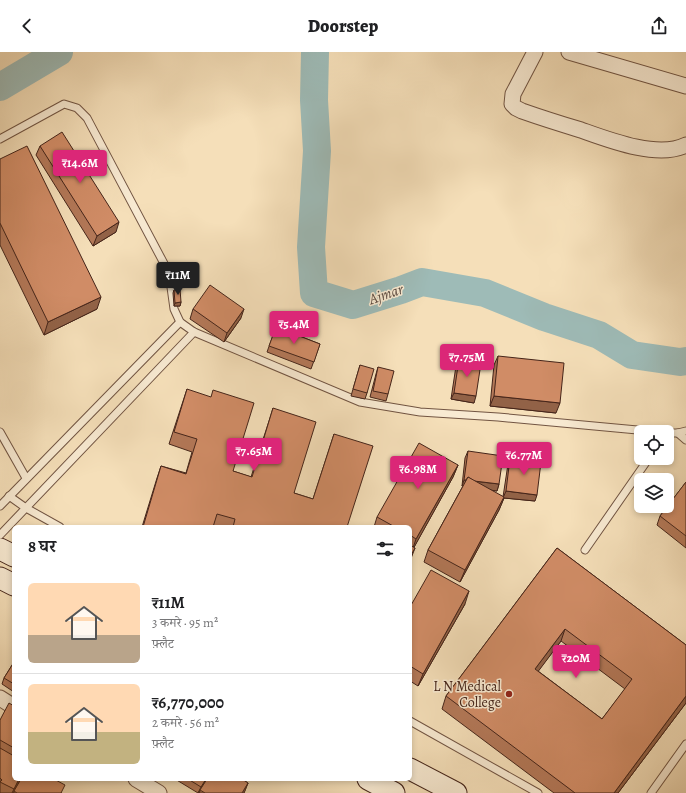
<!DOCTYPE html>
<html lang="hi">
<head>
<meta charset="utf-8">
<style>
  :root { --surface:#fff; --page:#f6f6f6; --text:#202124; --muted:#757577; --line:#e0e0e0; --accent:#db2777 }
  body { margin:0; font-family:Alegreya,"Noto Serif Devanagari",serif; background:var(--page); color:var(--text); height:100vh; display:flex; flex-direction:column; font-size:15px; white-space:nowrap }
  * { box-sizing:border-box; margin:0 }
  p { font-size:13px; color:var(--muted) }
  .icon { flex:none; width:22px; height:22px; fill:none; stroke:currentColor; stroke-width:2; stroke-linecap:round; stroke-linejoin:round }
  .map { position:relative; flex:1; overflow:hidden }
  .details { position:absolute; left:12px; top:473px; width:400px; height:256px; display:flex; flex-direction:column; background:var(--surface); border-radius:6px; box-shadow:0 2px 6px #0003 }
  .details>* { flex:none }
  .controls { position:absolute; left:634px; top:373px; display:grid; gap:8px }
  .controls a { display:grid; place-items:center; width:40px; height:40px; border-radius:6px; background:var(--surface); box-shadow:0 2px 6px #0003; font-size:20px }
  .price { position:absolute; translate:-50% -34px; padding:0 9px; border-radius:4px; background:var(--accent); color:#fff; font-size:13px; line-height:26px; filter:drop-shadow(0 1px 2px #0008) }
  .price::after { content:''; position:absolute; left:50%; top:24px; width:12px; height:9px; margin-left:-6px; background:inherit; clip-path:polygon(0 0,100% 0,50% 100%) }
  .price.selected { background:#222; color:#fff }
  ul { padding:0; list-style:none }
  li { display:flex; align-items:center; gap:12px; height:100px; padding:0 16px }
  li+li { border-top:1px solid var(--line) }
  li span { display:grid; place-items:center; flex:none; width:112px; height:80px; border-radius:6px; color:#555 }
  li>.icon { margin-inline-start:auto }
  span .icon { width:48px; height:48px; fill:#fffc; stroke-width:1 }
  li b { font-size:17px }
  h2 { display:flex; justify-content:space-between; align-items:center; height:48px; padding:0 16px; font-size:17px }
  header { display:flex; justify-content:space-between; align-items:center; height:52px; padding:0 16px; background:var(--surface); font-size:18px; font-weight:800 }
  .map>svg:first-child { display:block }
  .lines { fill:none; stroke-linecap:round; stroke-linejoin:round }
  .river { stroke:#9ebbb7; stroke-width:28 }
  .lane-casing { stroke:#715442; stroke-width:9 }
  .street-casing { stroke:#715442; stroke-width:17 }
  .secondary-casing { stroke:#45251a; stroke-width:23 }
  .lane { stroke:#f8ead2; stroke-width:7 }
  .street { stroke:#f8ead2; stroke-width:15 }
  .secondary { stroke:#f8ead2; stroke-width:21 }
  .wall { fill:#b37858; stroke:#45251a; fill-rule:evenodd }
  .shaded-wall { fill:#926247; stroke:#45251a }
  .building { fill:#d08c66; stroke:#45251a; fill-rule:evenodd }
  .poi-dot { fill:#8f2418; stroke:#f8ead2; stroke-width:1.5 }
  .labels { text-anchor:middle; stroke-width:3; stroke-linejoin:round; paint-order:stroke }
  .poi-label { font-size:14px; fill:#45251a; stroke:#f8ead2; text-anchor:end }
  .water-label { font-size:15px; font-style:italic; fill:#5b4a41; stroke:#f8ead2 }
</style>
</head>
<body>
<header><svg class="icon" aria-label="back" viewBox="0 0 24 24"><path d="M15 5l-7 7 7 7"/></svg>Doorstep<svg class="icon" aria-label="share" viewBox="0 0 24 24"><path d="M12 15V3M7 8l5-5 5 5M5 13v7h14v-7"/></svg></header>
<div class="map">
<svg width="686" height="741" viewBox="0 0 686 741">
  <rect width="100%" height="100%" fill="#f5dfb9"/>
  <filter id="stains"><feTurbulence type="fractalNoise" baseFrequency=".005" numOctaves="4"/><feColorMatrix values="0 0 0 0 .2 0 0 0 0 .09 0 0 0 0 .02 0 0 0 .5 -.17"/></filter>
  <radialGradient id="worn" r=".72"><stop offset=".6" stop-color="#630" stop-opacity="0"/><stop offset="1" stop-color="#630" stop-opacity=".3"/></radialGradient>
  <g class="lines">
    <g class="river">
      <polyline points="315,0 314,48 317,99 311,195 314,241 353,253 401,238 422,230 485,241 544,265 599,283 632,303 680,310 686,309"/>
      <polyline points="0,35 59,0"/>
    </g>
    <g class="lane-casing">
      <g id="lane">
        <polyline points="0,87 64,52 77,56 87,66 169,221 174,257 180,270 194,280 360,350 420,360 498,365 659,380"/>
        <polyline points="0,380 26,426"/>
        <polyline points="667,381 678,381 686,379"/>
        <polyline points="678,381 686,388"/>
        <polyline points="9,444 26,456 60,475"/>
        <polyline points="0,454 180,270"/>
        <polyline points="0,483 194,280"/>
        <polyline points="585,498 649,406"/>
        <polyline points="410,669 538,741"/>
        <polyline points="651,741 686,692"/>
      </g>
    </g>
    <g class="street-casing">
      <g id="street">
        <path d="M535,0L513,42L512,52L516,56L522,59C542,66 561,72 581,78C609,88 658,107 686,93"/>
        <polyline points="569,0 686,34"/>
        <polyline points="0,646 14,655"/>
        <polyline points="136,727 159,741"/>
      </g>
    </g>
    <g class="secondary-casing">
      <g id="secondary">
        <polyline points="0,497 14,504"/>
        <polyline points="0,526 14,533"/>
        <polyline points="410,717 456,741"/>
        <polyline points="368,727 394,741"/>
      </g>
    </g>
    <use href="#lane" class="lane"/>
    <use href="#street" class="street"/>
    <use href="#secondary" class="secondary"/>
  </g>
  <g class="wall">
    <polygon points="40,94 116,180 93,194 36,103"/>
    <polygon points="0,107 97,257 44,283 0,193"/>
    <polygon points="174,238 181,250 180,254 174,254 173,241"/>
    <polygon points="193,257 241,266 224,290 190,267"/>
    <polygon points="276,275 320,292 311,317 267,300"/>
    <polygon points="498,304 556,361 490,354 494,313"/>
    <polygon points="459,307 474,351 451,347 456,314"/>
    <polygon points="360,313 367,341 365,347 351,344"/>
    <polygon points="378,315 388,342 386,349 370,345 376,322"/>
    <polygon points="187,337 233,419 251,425 269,369 273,356 294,441 313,447 334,382 347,475 142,475 157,426 161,414 186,421 192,400 169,392"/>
    <polygon points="468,399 499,432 497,439 490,438 503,445 508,412 510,406 535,449 504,446 499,458 460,530 424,510 428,498 463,434 462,434 465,406"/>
    <polygon points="458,413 453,425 414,495 410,509 410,475 374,475 377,465"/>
    <polygon points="686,430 686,496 657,473 660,464"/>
    <path d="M557,496L686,593V651L618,741H554L442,657L446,644ZM561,589L625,637L602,667L538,619Z"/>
    <polygon points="465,552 418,634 410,629 410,555"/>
    <polygon points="14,610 14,640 2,632 4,626"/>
    <polygon points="14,654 14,727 62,741 14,741 14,740 13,741 0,741 0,668"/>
    <polygon points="175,727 242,727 248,731 244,741 199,741 200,739 199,741 198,741"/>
  </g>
  <g class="shaded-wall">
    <polygon points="119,170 116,180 93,194 97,184"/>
    <polygon points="101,245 97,257 44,283 48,270"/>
    <polygon points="181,250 180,254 174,254 175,251"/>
    <polygon points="244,257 241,266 224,290 227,281"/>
    <polygon points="454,341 476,344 474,351 451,347"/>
    <polygon points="494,344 560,351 556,361 490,354"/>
    <polygon points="458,413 453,425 412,499 416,487"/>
    <polygon points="464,428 499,432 497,439 462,434"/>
    <polygon points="506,439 537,443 535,449 504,446 499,458 460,530 465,518 503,446"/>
    <polygon points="415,496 410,509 410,505"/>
    <polygon points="469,539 465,552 418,634 423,622"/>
    <polygon points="565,577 561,589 531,629 535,617"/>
    <polygon points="686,644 686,651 618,741 614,741"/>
    <polygon points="19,727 21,727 13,741 12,741"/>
    <polygon points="206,727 207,727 198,741 201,735"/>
    <polygon points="248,731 244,741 242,741"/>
  </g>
  <g class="building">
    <polygon points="62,80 119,170 97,184 40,94"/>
    <polygon points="27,94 101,245 48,270 0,171 0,107"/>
    <polygon points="210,233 244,257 227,281 193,257"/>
    <polygon points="180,237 181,250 175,251 174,238"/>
    <polygon points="276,275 320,292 314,310 269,294"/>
    <polygon points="498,304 564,311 560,351 494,344"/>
    <polygon points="459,307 481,311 476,344 454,341"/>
    <polygon points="360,313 374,317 367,341 353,337"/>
    <polygon points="378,315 394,319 388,342 373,339"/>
    <polygon points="187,337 211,345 213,338 254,351 233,419 252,425 273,356 316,370 294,441 313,447 334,382 373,394 347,475 233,475 235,467 217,462 213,475 143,475 161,414 186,422 197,387 174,380"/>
    <polygon points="419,391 458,413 416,487 410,483 410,475 395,475 377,465"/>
    <polygon points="468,399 503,404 499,432 474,429 468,425 466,428 464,428"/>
    <polygon points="510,406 541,410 537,443 506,439"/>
    <polygon points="468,425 504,445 465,518 428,498"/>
    <polygon points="686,430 686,484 660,464"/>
    <polygon points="410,493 415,496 410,505"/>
    <path d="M557,496L686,593V644L614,741H575L446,644ZM565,577L632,627L602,667L535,617Z"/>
    <polygon points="431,518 469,539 423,622 410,614 410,555"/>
    <polygon points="14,610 14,632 4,626"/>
    <polygon points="9,651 14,654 14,696 0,688 0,668"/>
    <polygon points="0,696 14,704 14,727 19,727 14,737 0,730 2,728 0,726"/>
    <polygon points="21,727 54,727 65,733 61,741 17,741 14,739"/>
    <polygon points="188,727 206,727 201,735"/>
    <polygon points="207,727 242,727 248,731 242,741 205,741 200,738"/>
  </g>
  <circle class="poi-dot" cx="509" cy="642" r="4"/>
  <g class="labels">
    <g class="poi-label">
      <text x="501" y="639">L N Medical<tspan x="501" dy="16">College</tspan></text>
    </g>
    <g class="water-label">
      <text transform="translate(386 242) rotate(-19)" y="5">Ajmar</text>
    </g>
  </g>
  <rect width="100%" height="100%" filter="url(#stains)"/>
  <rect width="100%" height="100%" fill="url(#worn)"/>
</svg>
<div class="controls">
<a><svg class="icon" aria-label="locate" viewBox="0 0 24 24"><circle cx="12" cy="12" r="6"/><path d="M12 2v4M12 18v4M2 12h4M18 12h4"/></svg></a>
<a><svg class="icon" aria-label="layers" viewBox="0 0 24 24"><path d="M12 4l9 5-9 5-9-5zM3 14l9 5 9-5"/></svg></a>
</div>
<b class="price" style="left:80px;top:132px">₹14.6M</b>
<b class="price selected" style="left:178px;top:244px">₹11M</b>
<b class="price" style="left:294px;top:293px">₹5.4M</b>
<b class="price" style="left:467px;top:326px">₹7.75M</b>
<b class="price" style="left:254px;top:420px">₹7.65M</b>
<b class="price" style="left:524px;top:424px">₹6.77M</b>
<b class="price" style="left:418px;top:438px">₹6.98M</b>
<b class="price" style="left:576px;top:627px">₹20M</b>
<section class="details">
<h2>8 घर<svg class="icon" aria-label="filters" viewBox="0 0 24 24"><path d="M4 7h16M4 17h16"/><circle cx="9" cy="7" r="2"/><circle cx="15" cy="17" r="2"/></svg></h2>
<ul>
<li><span style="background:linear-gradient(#ffd9b3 65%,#b9a48a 0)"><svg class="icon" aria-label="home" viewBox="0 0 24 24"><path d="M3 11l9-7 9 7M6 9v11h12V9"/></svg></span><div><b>₹11M</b><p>3 कमरे · 95 m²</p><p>फ़्लैट</p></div></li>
<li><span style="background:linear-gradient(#ffd9b3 60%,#c2b280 0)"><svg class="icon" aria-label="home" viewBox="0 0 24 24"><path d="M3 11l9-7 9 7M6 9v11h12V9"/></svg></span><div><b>₹6,770,000</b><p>2 कमरे · 56 m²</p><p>फ़्लैट</p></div></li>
</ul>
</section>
</div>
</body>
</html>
